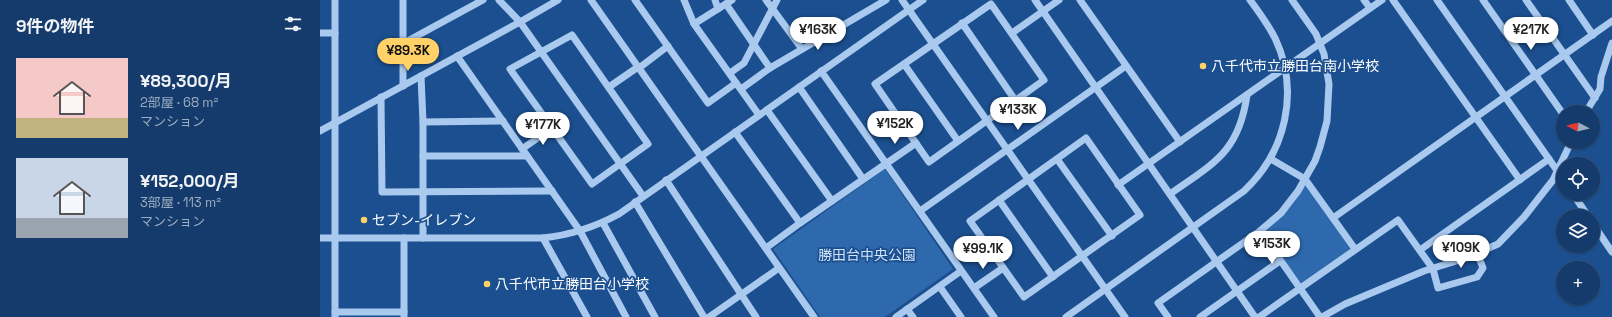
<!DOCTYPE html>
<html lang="ja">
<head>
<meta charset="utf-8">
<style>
  :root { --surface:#143b6b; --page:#1d4271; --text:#f1f3f6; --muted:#9dadc1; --line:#33557e; --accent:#ffd166 }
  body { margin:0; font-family:"Space Grotesk","Noto Sans JP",sans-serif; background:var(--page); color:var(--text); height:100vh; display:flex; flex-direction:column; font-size:15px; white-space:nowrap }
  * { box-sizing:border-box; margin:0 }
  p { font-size:13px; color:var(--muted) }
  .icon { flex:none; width:22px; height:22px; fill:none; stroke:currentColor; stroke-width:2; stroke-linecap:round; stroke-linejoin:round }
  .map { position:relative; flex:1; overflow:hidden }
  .side { display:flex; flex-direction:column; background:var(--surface); width:320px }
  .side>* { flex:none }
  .needle { width:26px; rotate:277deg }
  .fabs { position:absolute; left:1236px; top:105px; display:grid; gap:8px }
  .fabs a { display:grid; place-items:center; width:44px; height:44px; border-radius:50%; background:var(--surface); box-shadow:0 1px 3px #0004,0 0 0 1px var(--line); font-size:20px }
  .price { position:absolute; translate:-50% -34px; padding:0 9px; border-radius:14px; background:#fff; color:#222; font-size:13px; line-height:26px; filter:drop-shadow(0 1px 2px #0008) }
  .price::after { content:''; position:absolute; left:50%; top:24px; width:12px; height:9px; margin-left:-6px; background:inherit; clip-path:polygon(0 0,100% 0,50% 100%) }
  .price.current { background:var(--accent); color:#111 }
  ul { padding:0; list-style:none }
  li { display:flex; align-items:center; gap:12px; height:100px; padding:0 16px }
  li span { display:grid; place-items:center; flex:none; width:112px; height:80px; border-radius:0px; color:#555 }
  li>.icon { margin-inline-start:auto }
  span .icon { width:48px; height:48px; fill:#fffc; stroke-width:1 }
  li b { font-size:17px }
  h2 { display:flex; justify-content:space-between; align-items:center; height:48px; padding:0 16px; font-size:17px }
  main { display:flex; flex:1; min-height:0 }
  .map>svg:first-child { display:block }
  .green { fill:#2e69ad }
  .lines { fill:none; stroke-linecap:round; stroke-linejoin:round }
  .minor { stroke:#a9c9ee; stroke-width:7 }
  .poi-dot { fill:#ffd166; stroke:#1b4f8f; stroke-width:1.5 }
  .labels { text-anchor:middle; stroke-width:3.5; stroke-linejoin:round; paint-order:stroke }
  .poi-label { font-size:14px; fill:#fff; stroke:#1b4f8f; text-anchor:start }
  .park-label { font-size:14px; fill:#cfe3fa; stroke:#1b4f8f }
</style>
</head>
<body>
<main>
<section class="side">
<h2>9件の物件<svg class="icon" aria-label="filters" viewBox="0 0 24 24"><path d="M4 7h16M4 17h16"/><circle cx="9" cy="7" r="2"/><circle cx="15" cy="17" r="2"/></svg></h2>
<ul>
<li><span style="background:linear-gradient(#f6c9c9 75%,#c2b280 0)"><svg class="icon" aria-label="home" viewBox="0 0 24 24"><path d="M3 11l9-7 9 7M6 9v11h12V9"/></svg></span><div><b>¥89,300/月</b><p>2部屋 · 68 m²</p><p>マンション</p></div></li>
<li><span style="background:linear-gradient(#c9d6e8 75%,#9aa5b1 0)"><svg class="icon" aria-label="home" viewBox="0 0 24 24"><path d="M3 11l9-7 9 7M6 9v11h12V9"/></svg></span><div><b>¥152,000/月</b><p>3部屋 · 113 m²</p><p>マンション</p></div></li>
</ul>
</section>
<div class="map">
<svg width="1292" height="317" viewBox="0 0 1292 317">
  <rect width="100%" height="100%" fill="#1b4f8f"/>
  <g class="green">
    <polygon points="565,169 633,269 565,317 500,317 453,249"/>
    <polygon points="986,183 1032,249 980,285 943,231 963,215 974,203"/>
  </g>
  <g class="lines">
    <g class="minor">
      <polyline points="15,0 15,317"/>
      <polyline points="83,0 83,86"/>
      <polyline points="179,0 200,22 323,196"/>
      <polyline points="271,0 494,317"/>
      <polyline points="315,0 388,103 416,83"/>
      <polyline points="364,0 374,24 439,115"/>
      <polyline points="395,0 398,9"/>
      <polyline points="446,0 482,49"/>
      <polyline points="582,0 805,317"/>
      <polyline points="715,0 935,317"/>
      <polyline points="760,0 860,142"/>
      <polyline points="1044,0 1050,8"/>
      <polyline points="1073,0 1200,180"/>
      <polyline points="1117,0 1243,179"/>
      <polyline points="1163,0 1243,114"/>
      <polyline points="1206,0 1275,98"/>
      <polyline points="1249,0 1273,35"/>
      <polyline points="406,4 450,68"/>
      <polygon points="671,4 724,80 609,162 555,84"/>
      <polyline points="642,23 695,100"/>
      <polyline points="374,24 412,0"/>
      <polyline points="0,33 15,33"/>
      <polyline points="692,33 739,0"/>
      <polygon points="252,35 328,144 272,184 190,69"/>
      <polyline points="82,44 163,0"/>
      <polyline points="137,56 260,231 306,317"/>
      <polyline points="584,64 638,141"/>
      <polyline points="319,68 348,46"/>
      <polyline points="501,71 674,317"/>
      <polyline points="410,73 424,63 457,0"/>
      <polyline points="101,76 103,122 103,238"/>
      <polyline points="289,87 318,67"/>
      <polyline points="479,87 543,179"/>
      <polyline points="421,89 450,68 566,0"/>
      <polyline points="61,97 62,192 232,191"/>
      <polyline points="447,110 512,201"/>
      <polyline points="1266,112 1280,89 1281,77 1292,43"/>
      <polyline points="103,122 183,121"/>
      <polyline points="0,131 200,22 238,0"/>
      <polyline points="415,132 480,223"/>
      <polygon points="766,138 820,215 704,297 650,221"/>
      <polyline points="202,149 232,128"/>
      <polyline points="103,156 207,156"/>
      <polyline points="737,159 792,236"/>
      <polyline points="951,159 985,179 1035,249"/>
      <polyline points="346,180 436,317"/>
      <polyline points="798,185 1062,0"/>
      <path d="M850,194C894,163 919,152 927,95"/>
      <polyline points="1253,194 1268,216"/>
      <polyline points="679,200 733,277"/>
      <polyline points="315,202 384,317"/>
      <polyline points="600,211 806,66"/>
      <polyline points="1013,218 1292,21"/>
      <polyline points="283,223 335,317"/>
      <polyline points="1273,224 1292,252"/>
      <polyline points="940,231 1000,317"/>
      <path d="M0,238H223C251,235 275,227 299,214L603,0"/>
      <polyline points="223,238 267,317"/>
      <polyline points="446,248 480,223 596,143"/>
      <polyline points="1100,250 1229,159"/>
      <polyline points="620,287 641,317"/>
      <polyline points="654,288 683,268"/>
      <polyline points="587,309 593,317"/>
      <polyline points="15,312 84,312"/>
      <polyline points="84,317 84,238"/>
      <polyline points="389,317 459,268"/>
      <polyline points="576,317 641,271"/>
      <path d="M746,317L924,191C966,152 980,91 955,38C948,25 939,12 930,0"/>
      <polyline points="848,317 838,303 940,231 961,213 978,191 995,161 1000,147 1007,121 1009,84 1004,54 996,34 972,0"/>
      <polyline points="880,317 960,261"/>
      <polyline points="939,317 1078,220 1113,269 1118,288 1157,277 1163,268 1157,253"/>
      <polyline points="1002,317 1025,304 1068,286 1104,271 1146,258 1178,244 1204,217 1233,180 1251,142"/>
    </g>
  </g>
  <g class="poi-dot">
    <circle cx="883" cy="66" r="4"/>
    <circle cx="44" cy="220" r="4"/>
    <circle cx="167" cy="284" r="4"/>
  </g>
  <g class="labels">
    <g class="poi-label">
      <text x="891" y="71">八千代市立勝田台南小学校</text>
      <text x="52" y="225">セブン-イレブン</text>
      <text x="175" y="289">八千代市立勝田台小学校</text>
    </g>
    <g class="park-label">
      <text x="547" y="260">勝田台中央公園</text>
    </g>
  </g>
</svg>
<div class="fabs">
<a><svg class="needle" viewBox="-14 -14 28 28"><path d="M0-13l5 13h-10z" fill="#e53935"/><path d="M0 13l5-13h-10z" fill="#9dadc1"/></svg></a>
<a><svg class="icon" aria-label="locate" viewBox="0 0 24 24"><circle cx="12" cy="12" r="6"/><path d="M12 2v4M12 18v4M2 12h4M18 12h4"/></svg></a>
<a><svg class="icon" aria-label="layers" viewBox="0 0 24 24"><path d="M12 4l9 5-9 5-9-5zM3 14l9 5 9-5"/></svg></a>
<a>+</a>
</div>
<b class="price" style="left:498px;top:51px">¥163K</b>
<b class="price" style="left:1211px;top:51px">¥217K</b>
<b class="price current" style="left:88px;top:72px">¥89.3K</b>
<b class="price" style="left:698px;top:131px">¥133K</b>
<b class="price" style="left:575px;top:145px">¥152K</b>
<b class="price" style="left:223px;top:146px">¥177K</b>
<b class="price" style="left:952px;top:265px">¥153K</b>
<b class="price" style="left:1141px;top:269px">¥109K</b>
<b class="price" style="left:663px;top:270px">¥99.1K</b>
</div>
</main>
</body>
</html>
